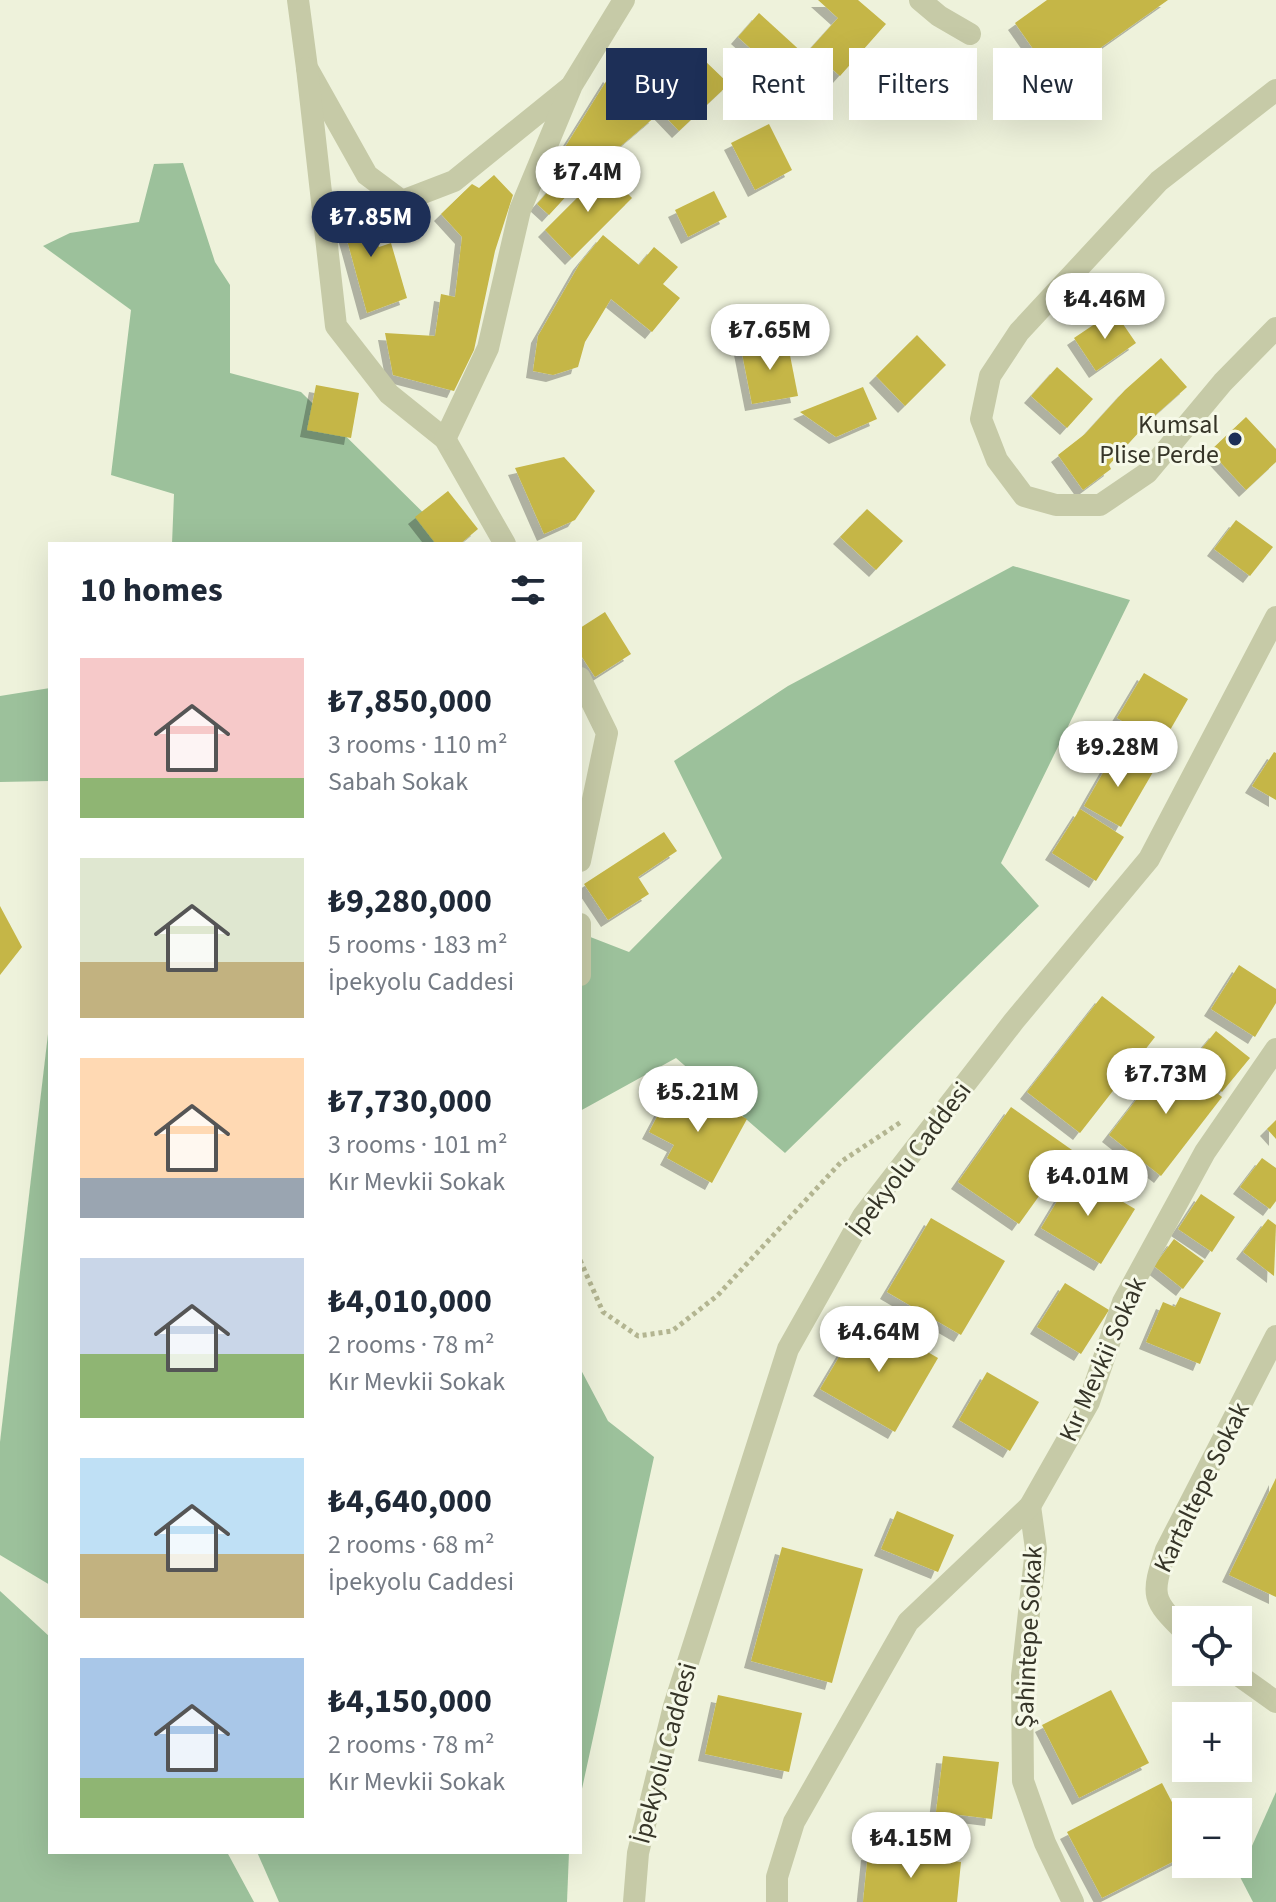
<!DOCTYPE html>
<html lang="en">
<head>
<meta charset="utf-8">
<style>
  :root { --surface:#fff; --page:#f6f6f7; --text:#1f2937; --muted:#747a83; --accent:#1d2f57 }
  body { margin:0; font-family:"Source Sans 3",sans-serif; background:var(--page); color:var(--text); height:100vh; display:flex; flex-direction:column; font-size:30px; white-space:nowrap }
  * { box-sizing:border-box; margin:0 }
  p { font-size:26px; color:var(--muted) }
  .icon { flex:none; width:44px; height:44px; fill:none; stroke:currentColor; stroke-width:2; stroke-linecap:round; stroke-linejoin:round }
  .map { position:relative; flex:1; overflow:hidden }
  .sheet { position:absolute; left:48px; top:542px; width:534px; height:1312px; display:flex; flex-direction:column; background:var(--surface); border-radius:0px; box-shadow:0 8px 32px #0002 }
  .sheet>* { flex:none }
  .banner { position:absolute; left:606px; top:48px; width:550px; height:72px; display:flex; gap:16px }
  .tools { position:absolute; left:1172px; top:1606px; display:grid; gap:16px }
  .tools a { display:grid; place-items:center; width:80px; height:80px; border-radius:0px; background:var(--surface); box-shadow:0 8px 32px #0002; font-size:40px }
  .price { position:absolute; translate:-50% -68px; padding:0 18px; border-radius:28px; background:#fff; color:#222; font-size:26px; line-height:52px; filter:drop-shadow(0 2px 4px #0008) }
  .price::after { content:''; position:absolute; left:50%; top:48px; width:24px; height:18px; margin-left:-12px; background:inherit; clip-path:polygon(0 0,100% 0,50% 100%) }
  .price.on { background:var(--accent); color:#fff }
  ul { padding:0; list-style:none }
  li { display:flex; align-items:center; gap:24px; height:200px; padding:0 32px }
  li span { display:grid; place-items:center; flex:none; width:224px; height:160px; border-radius:0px; color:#555 }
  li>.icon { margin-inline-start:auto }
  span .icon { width:96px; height:96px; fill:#fffc; stroke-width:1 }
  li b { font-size:34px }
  h2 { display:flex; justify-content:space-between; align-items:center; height:96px; padding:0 32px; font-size:34px }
  .pill { padding:0 28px; border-radius:0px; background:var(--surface); box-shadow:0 8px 32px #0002; font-size:28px; line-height:72px }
  .pill.on { background:var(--accent); color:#fff }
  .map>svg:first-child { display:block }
  .green { fill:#9cc19b }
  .building { fill:#c5b646; filter:url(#shadow) }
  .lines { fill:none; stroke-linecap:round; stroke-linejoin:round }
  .path { stroke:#b3b591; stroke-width:5; stroke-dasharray:4 4; stroke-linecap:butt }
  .minor { stroke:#c6caa7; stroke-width:22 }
  .tertiary { stroke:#c6caa7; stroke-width:22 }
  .poi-dot { fill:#1d2f57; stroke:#f6f9e8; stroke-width:3 }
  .labels { text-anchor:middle; stroke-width:6; stroke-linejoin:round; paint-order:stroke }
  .poi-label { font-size:26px; fill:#363528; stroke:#f6f9e8; text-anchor:end }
  .street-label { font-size:26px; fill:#363528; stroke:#f6f9e8 }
</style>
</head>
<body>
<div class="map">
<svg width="1276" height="1902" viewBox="0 0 1276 1902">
  <defs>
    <filter id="shadow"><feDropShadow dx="-7" dy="7" stdDeviation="0" flood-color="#0004"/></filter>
  </defs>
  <rect width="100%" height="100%" fill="#eef2db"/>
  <g class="green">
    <polygon points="183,163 215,262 230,285 230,373 301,392 455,544 172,544 174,494 111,475 131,310 43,246 70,233 139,222 154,164"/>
    <polygon points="1013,566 1130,600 1001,863 1039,906 785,1153 676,1058 580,1111 580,933 629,952 722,858 674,761 788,686"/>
    <polygon points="50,688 50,781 0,782 0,696"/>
    <polygon points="50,1017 50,1585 0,1555 0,1442"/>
    <polygon points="580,1368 608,1421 654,1457 580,1798"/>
    <polygon points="0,1591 50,1637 50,1852 227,1852 254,1902 0,1902"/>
    <polygon points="1276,1792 1276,1902 1253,1902 1239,1875"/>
    <polygon points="257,1852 569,1852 567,1902 279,1902"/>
  </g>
  <g class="building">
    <polygon points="818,0 858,0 886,24 840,76 810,49 838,18"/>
    <polygon points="1047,0 1168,0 1055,80 1015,23"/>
    <polygon points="759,13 805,55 783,78 738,37"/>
    <polygon points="669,54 686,73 702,58 729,84 679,131 637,87"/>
    <polygon points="610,75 656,116 582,179 549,215 537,204 560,178 552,168"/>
    <polygon points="769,124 792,170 755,190 731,143"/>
    <polygon points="605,170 632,198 572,258 545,230"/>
    <polygon points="494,175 513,195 495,251 474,350 454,391 393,375 385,333 435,336 441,294 455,297 462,237 441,214 472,184 479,188"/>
    <polygon points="714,191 727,217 688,237 675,210"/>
    <polygon points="363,198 379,247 391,243 407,298 367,313 338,207"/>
    <polygon points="603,235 639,265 654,247 678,267 663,284 680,298 652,332 611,299 585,342 578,367 553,375 533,371 538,336 580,263"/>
    <polygon points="1114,311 1136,343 1096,371 1074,338"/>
    <polygon points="917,335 946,365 905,406 876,376"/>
    <polygon points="787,340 798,396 752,404 741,348"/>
    <polygon points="1161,358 1187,387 1151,419 1109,465 1111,469 1083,490 1058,455 1085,434 1125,390"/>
    <polygon points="1057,367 1093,399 1067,428 1031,396"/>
    <polygon points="316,385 359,393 351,438 307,430"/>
    <polygon points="863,387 877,419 836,437 800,412"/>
    <polygon points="1246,417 1276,449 1276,462 1246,490 1210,451"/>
    <polygon points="564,457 595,491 575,520 544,534 515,468"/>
    <polygon points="448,491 478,529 460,544 436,544 415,517"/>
    <polygon points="867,509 903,541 876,570 840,537"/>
    <polygon points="1236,520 1273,547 1250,576 1214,549"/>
    <polygon points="605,612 631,654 595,677 580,654 580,628"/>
    <polygon points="1144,673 1188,699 1162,744 1117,718"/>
    <polygon points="1116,750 1153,772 1121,827 1084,806"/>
    <polygon points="1274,752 1276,753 1276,800 1252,786"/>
    <polygon points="1080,809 1124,837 1096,881 1052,853"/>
    <polygon points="664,832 677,851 638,877 649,894 608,920 584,884"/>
    <polygon points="0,906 22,947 0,975"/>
    <polygon points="1239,965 1276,989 1276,1003 1255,1037 1211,1009"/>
    <polygon points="1102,996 1155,1037 1080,1133 1027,1092"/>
    <polygon points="1216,1031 1250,1058 1222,1092 1189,1064"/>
    <polygon points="1170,1056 1222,1097 1161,1176 1109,1135"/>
    <polygon points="669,1094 694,1107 701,1094 747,1119 712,1183 667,1158 674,1145 649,1132"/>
    <polygon points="1011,1107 1072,1150 1019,1224 958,1182"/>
    <polygon points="1276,1120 1276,1139 1267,1129"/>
    <polygon points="1262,1158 1276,1168 1276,1201 1270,1209 1240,1187"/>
    <polygon points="1074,1173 1135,1209 1101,1264 1041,1228"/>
    <polygon points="1201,1194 1235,1217 1212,1252 1178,1229"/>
    <polygon points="931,1218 1005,1261 961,1335 887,1292"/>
    <polygon points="1268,1219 1276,1225 1274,1276 1243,1252"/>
    <polygon points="1174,1239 1204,1261 1183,1289 1154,1266"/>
    <polygon points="1065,1283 1109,1310 1081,1354 1037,1327"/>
    <polygon points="1180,1297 1221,1313 1200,1364 1146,1342 1163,1302 1175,1307"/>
    <polygon points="864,1315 938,1358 895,1432 820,1389"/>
    <polygon points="987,1372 1039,1402 1010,1451 959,1420"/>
    <polygon points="1276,1478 1276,1597 1229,1575"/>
    <polygon points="897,1511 954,1535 938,1572 881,1549"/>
    <polygon points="782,1547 863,1569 832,1683 751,1661"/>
    <polygon points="1111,1690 1149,1763 1079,1798 1042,1725"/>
    <polygon points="718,1695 802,1713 789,1772 705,1754"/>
    <polygon points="943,1756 999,1762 992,1819 936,1812"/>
    <polygon points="1162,1783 1186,1829 1186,1855 1102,1898 1067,1832"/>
    <polygon points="868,1853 961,1862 957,1902 863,1902"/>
  </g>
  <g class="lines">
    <polyline class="path" points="580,1260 603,1312 638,1336 672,1331 717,1296 842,1161 901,1122"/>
    <g class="minor">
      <polyline points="298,0 307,68 367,175 402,201 454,181 569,88"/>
      <polyline points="920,0 939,16 970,34"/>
      <polyline points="307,68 336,326 389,394 445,439 505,544"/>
      <polyline points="445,439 488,348 520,210 572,85 624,0"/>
      <polyline points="580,678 607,733 580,861"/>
      <polyline points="580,924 580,975"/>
      <polyline points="1030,1506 1036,1549 1022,1676 1023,1781 1045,1843 1073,1902"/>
      <path d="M1186,1633C1151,1599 1151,1596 1166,1550L1276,1336"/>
      <polyline points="1234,1672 1276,1702"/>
      <polyline points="777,1902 777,1877 794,1822 908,1622 1030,1506 1089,1402 1123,1302 1205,1152 1276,1049"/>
    </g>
    <g class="tertiary">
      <polyline points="1276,90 1159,181 1019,332 990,376 981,419 997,460 1024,496 1056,505 1100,505 1147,473 1223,382 1276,328"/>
      <polyline points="634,1902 638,1853 674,1706 788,1349 863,1216 1014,1021 1149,859 1276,617"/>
    </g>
  </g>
  <circle class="poi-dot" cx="1235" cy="439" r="8"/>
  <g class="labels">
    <g class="poi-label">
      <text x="1219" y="433">Kumsal<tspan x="1219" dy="30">Plise Perde</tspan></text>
    </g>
    <g class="street-label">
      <text transform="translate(909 1159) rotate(-53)" y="9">İpekyolu Caddesi</text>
      <text transform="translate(1102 1359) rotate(-66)" y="9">Kır Mevkii Sokak</text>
      <text transform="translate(1201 1487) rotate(-64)" y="9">Kartaltepe Sokak</text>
      <text transform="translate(1028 1637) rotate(-87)" y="9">Şahintepe Sokak</text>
      <text transform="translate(664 1753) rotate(-75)" y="9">İpekyolu Caddesi</text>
    </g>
  </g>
</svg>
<div class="tools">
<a><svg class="icon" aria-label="locate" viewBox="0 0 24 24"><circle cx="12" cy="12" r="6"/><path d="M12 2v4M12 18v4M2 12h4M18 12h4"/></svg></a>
<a>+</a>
<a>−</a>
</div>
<b class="price" style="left:588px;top:214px">₺7.4M</b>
<b class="price on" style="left:371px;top:259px">₺7.85M</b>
<b class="price" style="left:1105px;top:341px">₺4.46M</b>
<b class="price" style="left:770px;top:372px">₺7.65M</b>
<b class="price" style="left:1118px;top:789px">₺9.28M</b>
<b class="price" style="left:1166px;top:1116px">₺7.73M</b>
<b class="price" style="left:698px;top:1134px">₺5.21M</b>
<b class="price" style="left:1088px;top:1218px">₺4.01M</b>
<b class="price" style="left:879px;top:1374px">₺4.64M</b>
<b class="price" style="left:911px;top:1880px">₺4.15M</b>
<div class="banner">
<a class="pill on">Buy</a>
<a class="pill">Rent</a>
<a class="pill">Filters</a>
<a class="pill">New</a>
</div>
<section class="sheet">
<h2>10 homes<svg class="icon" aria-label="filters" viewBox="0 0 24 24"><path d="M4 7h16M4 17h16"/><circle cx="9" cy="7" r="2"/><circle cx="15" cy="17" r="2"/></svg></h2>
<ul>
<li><span style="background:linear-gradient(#f6c9c9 75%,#8fb573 0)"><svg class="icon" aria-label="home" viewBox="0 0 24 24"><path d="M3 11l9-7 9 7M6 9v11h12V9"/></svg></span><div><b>₺7,850,000</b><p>3 rooms · 110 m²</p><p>Sabah Sokak</p></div></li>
<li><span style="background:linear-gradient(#dfe7d0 65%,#c2b280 0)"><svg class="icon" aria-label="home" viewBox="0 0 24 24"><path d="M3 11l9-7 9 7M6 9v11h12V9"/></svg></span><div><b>₺9,280,000</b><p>5 rooms · 183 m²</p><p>İpekyolu Caddesi</p></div></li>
<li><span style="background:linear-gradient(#ffd9b3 75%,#9aa5b1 0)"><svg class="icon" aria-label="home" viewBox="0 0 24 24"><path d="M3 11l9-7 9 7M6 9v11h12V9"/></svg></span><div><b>₺7,730,000</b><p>3 rooms · 101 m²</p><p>Kır Mevkii Sokak</p></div></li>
<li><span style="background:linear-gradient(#c9d6e8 60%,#8fb573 0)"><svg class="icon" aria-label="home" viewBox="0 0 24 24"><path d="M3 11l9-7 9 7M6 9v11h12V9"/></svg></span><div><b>₺4,010,000</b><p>2 rooms · 78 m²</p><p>Kır Mevkii Sokak</p></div></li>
<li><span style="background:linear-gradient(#bfe0f5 60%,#c2b280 0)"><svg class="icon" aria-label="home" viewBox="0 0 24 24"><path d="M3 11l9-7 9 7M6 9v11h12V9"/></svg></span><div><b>₺4,640,000</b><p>2 rooms · 68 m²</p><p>İpekyolu Caddesi</p></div></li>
<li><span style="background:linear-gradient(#a9c7e8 75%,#8fb573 0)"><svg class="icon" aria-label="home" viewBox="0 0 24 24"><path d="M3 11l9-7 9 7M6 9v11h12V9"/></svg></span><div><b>₺4,150,000</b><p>2 rooms · 78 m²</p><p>Kır Mevkii Sokak</p></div></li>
</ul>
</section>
</div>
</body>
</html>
